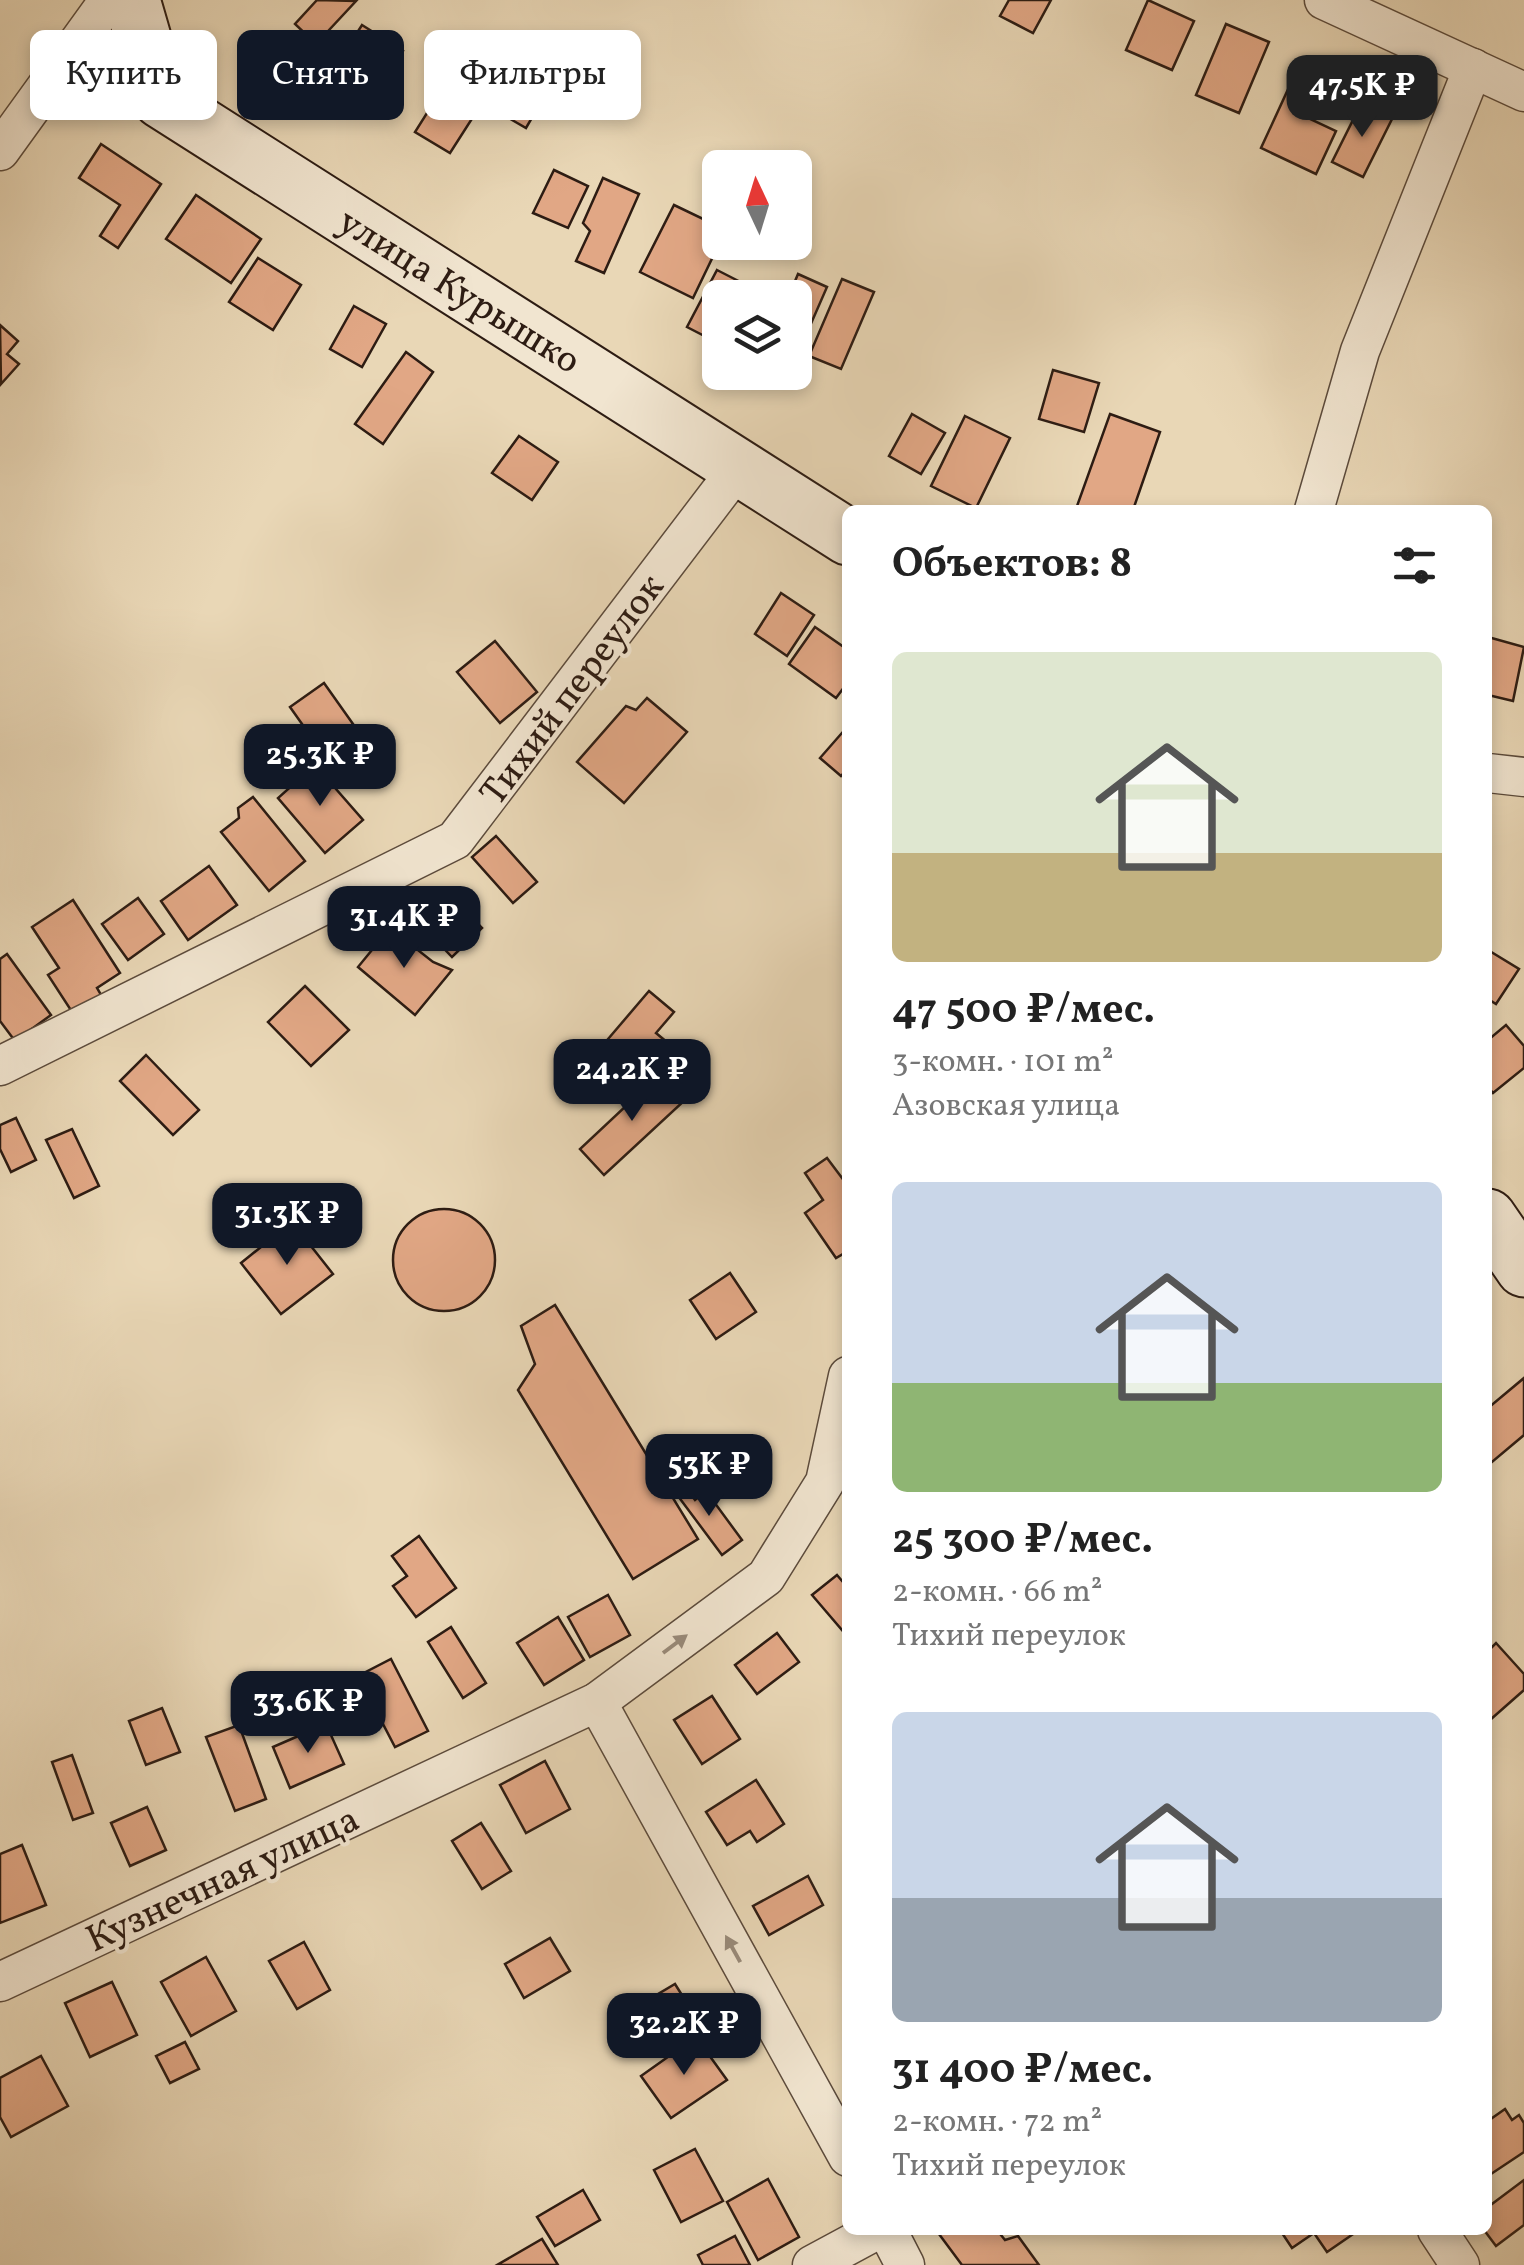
<!DOCTYPE html>
<html lang="ru">
<head>
<meta charset="utf-8">
<style>
  :root { --surface:#fff; --page:#f2f2f2; --text:#222; --muted:#767676; --accent:#111827 }
  body { margin:0; font-family:Vollkorn,serif; background:var(--page); color:var(--text); height:100vh; display:flex; flex-direction:column; font-size:38px; white-space:nowrap }
  * { box-sizing:border-box; margin:0 }
  p { font-size:32px; color:var(--muted) }
  .icon { flex:none; width:55px; height:55px; fill:none; stroke:currentColor; stroke-width:2; stroke-linecap:round; stroke-linejoin:round }
  .map { position:relative; flex:1; overflow:hidden }
  .sheet { position:absolute; left:842px; top:505px; width:650px; height:1730px; display:flex; flex-direction:column; background:var(--surface); border-radius:15px; box-shadow:0 5px 15px #0003 }
  .sheet>* { flex:none }
  .top-card { position:absolute; left:30px; top:30px; width:662px; height:90px; display:flex; gap:20px }
  .needle { width:65px; rotate:356deg }
  .fabs { position:absolute; left:702px; top:150px; display:grid; gap:20px }
  .fabs a { display:grid; place-items:center; width:110px; height:110px; border-radius:15px; background:var(--surface); box-shadow:0 5px 15px #0003; font-size:50px }
  .price { position:absolute; translate:-50% -85px; padding:0 22px; border-radius:20px; background:var(--accent); color:#fff; font-size:32px; line-height:65px; filter:drop-shadow(0 2px 5px #0008) }
  .price::after { content:''; position:absolute; left:50%; top:60px; width:30px; height:22px; margin-left:-15px; background:inherit; clip-path:polygon(0 0,100% 0,50% 100%) }
  .price.selected { background:#222; color:#fff }
  ul { padding:0; list-style:none }
  li { display:grid; align-content:center; gap:20px; height:530px; padding:0 50px }
  li span { display:grid; place-items:center; height:310px; border-radius:15px; color:#555 }
  li>.icon { margin-inline-start:auto }
  span .icon { width:180px; height:180px; fill:#fffc; stroke-width:1 }
  li b { font-size:42px }
  h2 { display:flex; justify-content:space-between; align-items:center; height:120px; padding:0 50px; font-size:42px }
  .tag { padding:0 35px; border-radius:15px; background:var(--surface); box-shadow:0 5px 15px #0003; font-size:35px; line-height:90px }
  .tag.selected { background:var(--accent); color:#fff }
  .map>svg:first-child { display:block }
  .building { fill:#e1a785; stroke:#2d1c13; stroke-width:2.5 }
  .lines { fill:none; stroke-linecap:round; stroke-linejoin:round }
  .street-casing { stroke:#5c4b3c; stroke-width:41 }
  .secondary-casing { stroke:#2d1c13; stroke-width:59 }
  .street { stroke:#f1e5d0; stroke-width:38 }
  .secondary { stroke:#f1e5d0; stroke-width:55 }
  .oneway { fill:#998b7b }
  .labels { text-anchor:middle; stroke-width:8; stroke-linejoin:round; paint-order:stroke }
  .street-label { font-size:38px; fill:#2d1c13; stroke:#f1e5d0 }
</style>
</head>
<body>
<div class="map">
<svg width="1524" height="2265" viewBox="0 0 1524 2265">
  <rect width="100%" height="100%" fill="#e9d7b6"/>
  <filter id="stains"><feTurbulence type="fractalNoise" baseFrequency=".002" numOctaves="4"/><feColorMatrix values="0 0 0 0 .2 0 0 0 0 .09 0 0 0 0 .02 0 0 0 .5 -.17"/></filter>
  <radialGradient id="worn" r=".72"><stop offset=".6" stop-color="#630" stop-opacity="0"/><stop offset="1" stop-color="#630" stop-opacity=".3"/></radialGradient>
  <g class="building">
    <polygon points="317,0 356,1 316,44 295,24"/>
    <polygon points="1009,0 1051,0 1033,33 1000,16"/>
    <polygon points="1148,0 1194,21 1172,70 1126,50"/>
    <polygon points="1226,24 1269,42 1239,113 1196,95"/>
    <polygon points="362,25 403,51 371,101 347,86 363,60 346,50"/>
    <polygon points="531,32 569,54 526,128 488,106"/>
    <polygon points="456,67 491,89 450,153 415,132"/>
    <polygon points="1296,72 1326,85 1310,119 1336,131 1316,174 1261,148"/>
    <polygon points="1361,104 1392,119 1363,177 1332,162"/>
    <polygon points="101,144 161,184 118,248 100,236 120,205 79,178"/>
    <polygon points="554,170 588,186 568,228 533,213"/>
    <polygon points="603,178 639,194 604,273 576,261 590,231 583,223"/>
    <polygon points="196,195 261,239 231,283 166,239"/>
    <polygon points="674,205 720,227 720,242 693,298 640,272"/>
    <polygon points="258,258 301,285 273,330 229,302"/>
    <polygon points="717,270 754,289 749,298 720,298 720,344 687,327"/>
    <polygon points="798,274 827,287 799,351 795,350 795,298 788,298"/>
    <polygon points="842,279 874,292 841,369 809,356"/>
    <polygon points="354,306 386,324 362,367 330,349"/>
    <polygon points="0,325 18,341 7,354 19,364 1,384"/>
    <polygon points="406,352 433,372 383,444 355,424"/>
    <polygon points="1053,370 1099,383 1084,432 1039,419"/>
    <polygon points="912,414 945,433 921,474 889,456"/>
    <polygon points="1110,414 1160,432 1133,510 1077,506"/>
    <polygon points="965,416 1010,438 976,508 931,486"/>
    <polygon points="519,436 558,462 532,500 492,473"/>
    <polygon points="781,593 814,615 787,656 755,634"/>
    <polygon points="815,627 848,650 848,682 836,698 789,664"/>
    <polygon points="1488,637 1524,647 1513,701 1488,695"/>
    <polygon points="495,641 537,692 500,723 457,672"/>
    <polygon points="324,683 353,724 319,748 290,707"/>
    <polygon points="647,698 687,732 624,803 577,762 626,706 636,710"/>
    <polygon points="848,726 848,769 841,776 820,758"/>
    <polygon points="315,765 363,820 325,853 278,798"/>
    <polygon points="253,797 305,861 269,891 221,832 239,818 238,808"/>
    <polygon points="496,836 537,882 513,903 472,857"/>
    <polygon points="209,866 237,905 188,940 161,901"/>
    <polygon points="428,891 445,909 460,905 482,928 452,957 408,911"/>
    <polygon points="138,898 164,934 128,960 102,924"/>
    <polygon points="73,900 120,973 97,988 104,1000 76,1018 48,975 59,968 32,927"/>
    <polygon points="390,928 433,962 452,970 415,1015 358,967"/>
    <polygon points="1488,950 1519,969 1496,1004 1488,999"/>
    <polygon points="7,954 51,1015 15,1041 0,1021 0,959"/>
    <polygon points="305,986 349,1030 311,1066 268,1022"/>
    <polygon points="649,991 674,1012 656,1033 668,1043 648,1067 639,1060 619,1082 591,1059"/>
    <polygon points="1506,1025 1524,1046 1524,1068 1493,1093 1488,1087 1488,1040"/>
    <polygon points="146,1055 199,1110 173,1135 120,1081"/>
    <polygon points="660,1074 685,1100 604,1175 580,1149"/>
    <polygon points="16,1118 36,1160 11,1172 0,1149 0,1125"/>
    <polygon points="72,1129 99,1186 74,1198 46,1140"/>
    <polygon points="827,1158 848,1186 848,1251 836,1258 805,1213 823,1200 805,1173"/>
    <circle cx="444" cy="1260" r="51"/>
    <polygon points="292,1222 333,1274 281,1314 241,1263"/>
    <polygon points="730,1273 756,1312 716,1339 690,1300"/>
    <polygon points="555,1305 698,1539 633,1579 518,1390 535,1364 521,1326"/>
    <polygon points="1524,1378 1524,1435 1492,1462 1488,1456 1488,1408"/>
    <polygon points="681,1481 695,1500 706,1491 742,1540 722,1555 672,1488"/>
    <polygon points="419,1536 456,1588 416,1617 393,1586 407,1576 392,1556"/>
    <polygon points="837,1575 848,1588 848,1637 812,1595"/>
    <polygon points="608,1595 630,1635 590,1657 568,1617"/>
    <polygon points="558,1617 584,1660 544,1685 517,1643"/>
    <polygon points="451,1627 486,1683 463,1698 428,1642"/>
    <polygon points="777,1633 799,1662 757,1694 735,1665"/>
    <polygon points="1496,1643 1524,1674 1524,1690 1490,1720 1488,1651"/>
    <polygon points="391,1659 428,1731 395,1747 358,1676"/>
    <polygon points="712,1696 740,1739 702,1764 674,1720"/>
    <polygon points="162,1708 180,1752 146,1765 129,1721"/>
    <polygon points="326,1724 344,1764 290,1788 273,1747"/>
    <polygon points="239,1725 266,1799 235,1811 206,1737"/>
    <polygon points="72,1755 93,1813 73,1820 52,1762"/>
    <polygon points="545,1761 570,1809 526,1833 500,1785"/>
    <polygon points="756,1780 784,1824 757,1842 750,1831 727,1845 706,1812"/>
    <polygon points="147,1807 166,1850 130,1866 111,1823"/>
    <polygon points="481,1823 511,1871 482,1889 452,1841"/>
    <polygon points="22,1845 46,1905 0,1923 0,1854"/>
    <polygon points="808,1876 823,1905 769,1935 753,1906"/>
    <polygon points="550,1938 570,1971 524,1998 505,1964"/>
    <polygon points="304,1942 330,1990 297,2009 269,1961"/>
    <polygon points="206,1957 236,2011 191,2036 161,1982"/>
    <polygon points="112,1982 137,2035 90,2057 65,2003"/>
    <polygon points="675,1984 692,2011 661,2030 643,2003"/>
    <polygon points="696,2037 727,2080 671,2118 641,2076"/>
    <polygon points="185,2042 199,2069 170,2083 156,2056"/>
    <polygon points="41,2056 68,2106 11,2137 0,2117 0,2078"/>
    <polygon points="1505,2109 1512,2120 1519,2115 1524,2123 1524,2152 1488,2176 1488,2121"/>
    <polygon points="695,2149 723,2201 681,2222 654,2170"/>
    <polygon points="768,2179 799,2237 758,2260 727,2202"/>
    <polygon points="1524,2180 1524,2225 1496,2246 1484,2230 1488,2207"/>
    <polygon points="583,2190 600,2220 555,2246 537,2217"/>
    <polygon points="936,2230 997,2230 1005,2240 1018,2236 1039,2265 962,2265"/>
    <polygon points="1280,2230 1359,2230 1327,2252 1314,2233 1292,2248"/>
    <polygon points="735,2236 750,2265 703,2265 698,2255"/>
    <polygon points="542,2239 558,2265 497,2265"/>
  </g>
  <g class="lines">
    <g class="street-casing">
      <g id="street">
        <polyline points="1324,0 1524,92"/>
        <polyline points="0,151 109,0"/>
        <polyline points="1314,510 1360,351 1473,68"/>
        <polyline points="1488,773 1524,777"/>
        <polyline points="0,1066 455,840 739,467"/>
        <polyline points="597,1702 848,2157"/>
        <polyline points="0,1982 597,1702 766,1577 825,1482 848,1376"/>
        <polyline points="887,2230 905,2265"/>
        <polyline points="1437,2230 1460,2265"/>
        <polyline points="812,2265 877,2230"/>
      </g>
    </g>
    <g class="secondary-casing">
      <g id="secondary">
        <polyline points="132,0 161,100 848,537"/>
        <polyline points="1488,1217 1524,1269"/>
      </g>
    </g>
    <use href="#street" class="street"/>
    <use href="#secondary" class="secondary"/>
  </g>
  <defs><path id="oneway-solid" d="M-6-.8H1V-3.2L6.5 0L1 3.2V.8H-6Z" transform="scale(2.5)"/></defs>
  <g class="oneway">
    <use href="#oneway-solid" transform="translate(675 1644) rotate(-37)"/>
    <use href="#oneway-solid" transform="translate(733 1949) rotate(-119)"/>
  </g>
  <g class="labels">
    <g class="street-label">
      <text transform="translate(460 290) rotate(32)" y="13">улица Курышко</text>
      <text transform="translate(571 689) rotate(-53)" y="13">Тихий переулок</text>
      <text transform="translate(222 1878) rotate(-25)" y="13">Кузнечная улица</text>
    </g>
  </g>
  <rect width="100%" height="100%" filter="url(#stains)"/>
  <rect width="100%" height="100%" fill="url(#worn)"/>
</svg>
<div class="fabs">
<a><svg class="needle" viewBox="-14 -14 28 28"><path d="M0-13l5 13h-10z" fill="#e53935"/><path d="M0 13l5-13h-10z" fill="#767676"/></svg></a>
<a><svg class="icon" aria-label="layers" viewBox="0 0 24 24"><path d="M12 4l9 5-9 5-9-5zM3 14l9 5 9-5"/></svg></a>
</div>
<b class="price selected" style="left:1362px;top:140px">47.5K ₽</b>
<b class="price" style="left:320px;top:809px">25.3K ₽</b>
<b class="price" style="left:404px;top:971px">31.4K ₽</b>
<b class="price" style="left:632px;top:1124px">24.2K ₽</b>
<b class="price" style="left:287px;top:1268px">31.3K ₽</b>
<b class="price" style="left:709px;top:1519px">53K ₽</b>
<b class="price" style="left:308px;top:1756px">33.6K ₽</b>
<b class="price" style="left:684px;top:2078px">32.2K ₽</b>
<div class="top-card">
<a class="tag">Купить</a>
<a class="tag selected">Снять</a>
<a class="tag">Фильтры</a>
</div>
<section class="sheet">
<h2>Объектов: 8<svg class="icon" aria-label="filters" viewBox="0 0 24 24"><path d="M4 7h16M4 17h16"/><circle cx="9" cy="7" r="2"/><circle cx="15" cy="17" r="2"/></svg></h2>
<ul>
<li><span style="background:linear-gradient(#dfe7d0 65%,#c2b280 0)"><svg class="icon" aria-label="home" viewBox="0 0 24 24"><path d="M3 11l9-7 9 7M6 9v11h12V9"/></svg></span><div><b>47 500 ₽/мес.</b><p>3-комн. · 101 m²</p><p>Азовская улица</p></div></li>
<li><span style="background:linear-gradient(#c9d6e8 65%,#8fb573 0)"><svg class="icon" aria-label="home" viewBox="0 0 24 24"><path d="M3 11l9-7 9 7M6 9v11h12V9"/></svg></span><div><b>25 300 ₽/мес.</b><p>2-комн. · 66 m²</p><p>Тихий переулок</p></div></li>
<li><span style="background:linear-gradient(#c9d6e8 60%,#9aa5b1 0)"><svg class="icon" aria-label="home" viewBox="0 0 24 24"><path d="M3 11l9-7 9 7M6 9v11h12V9"/></svg></span><div><b>31 400 ₽/мес.</b><p>2-комн. · 72 m²</p><p>Тихий переулок</p></div></li>
</ul>
</section>
</div>
</body>
</html>
